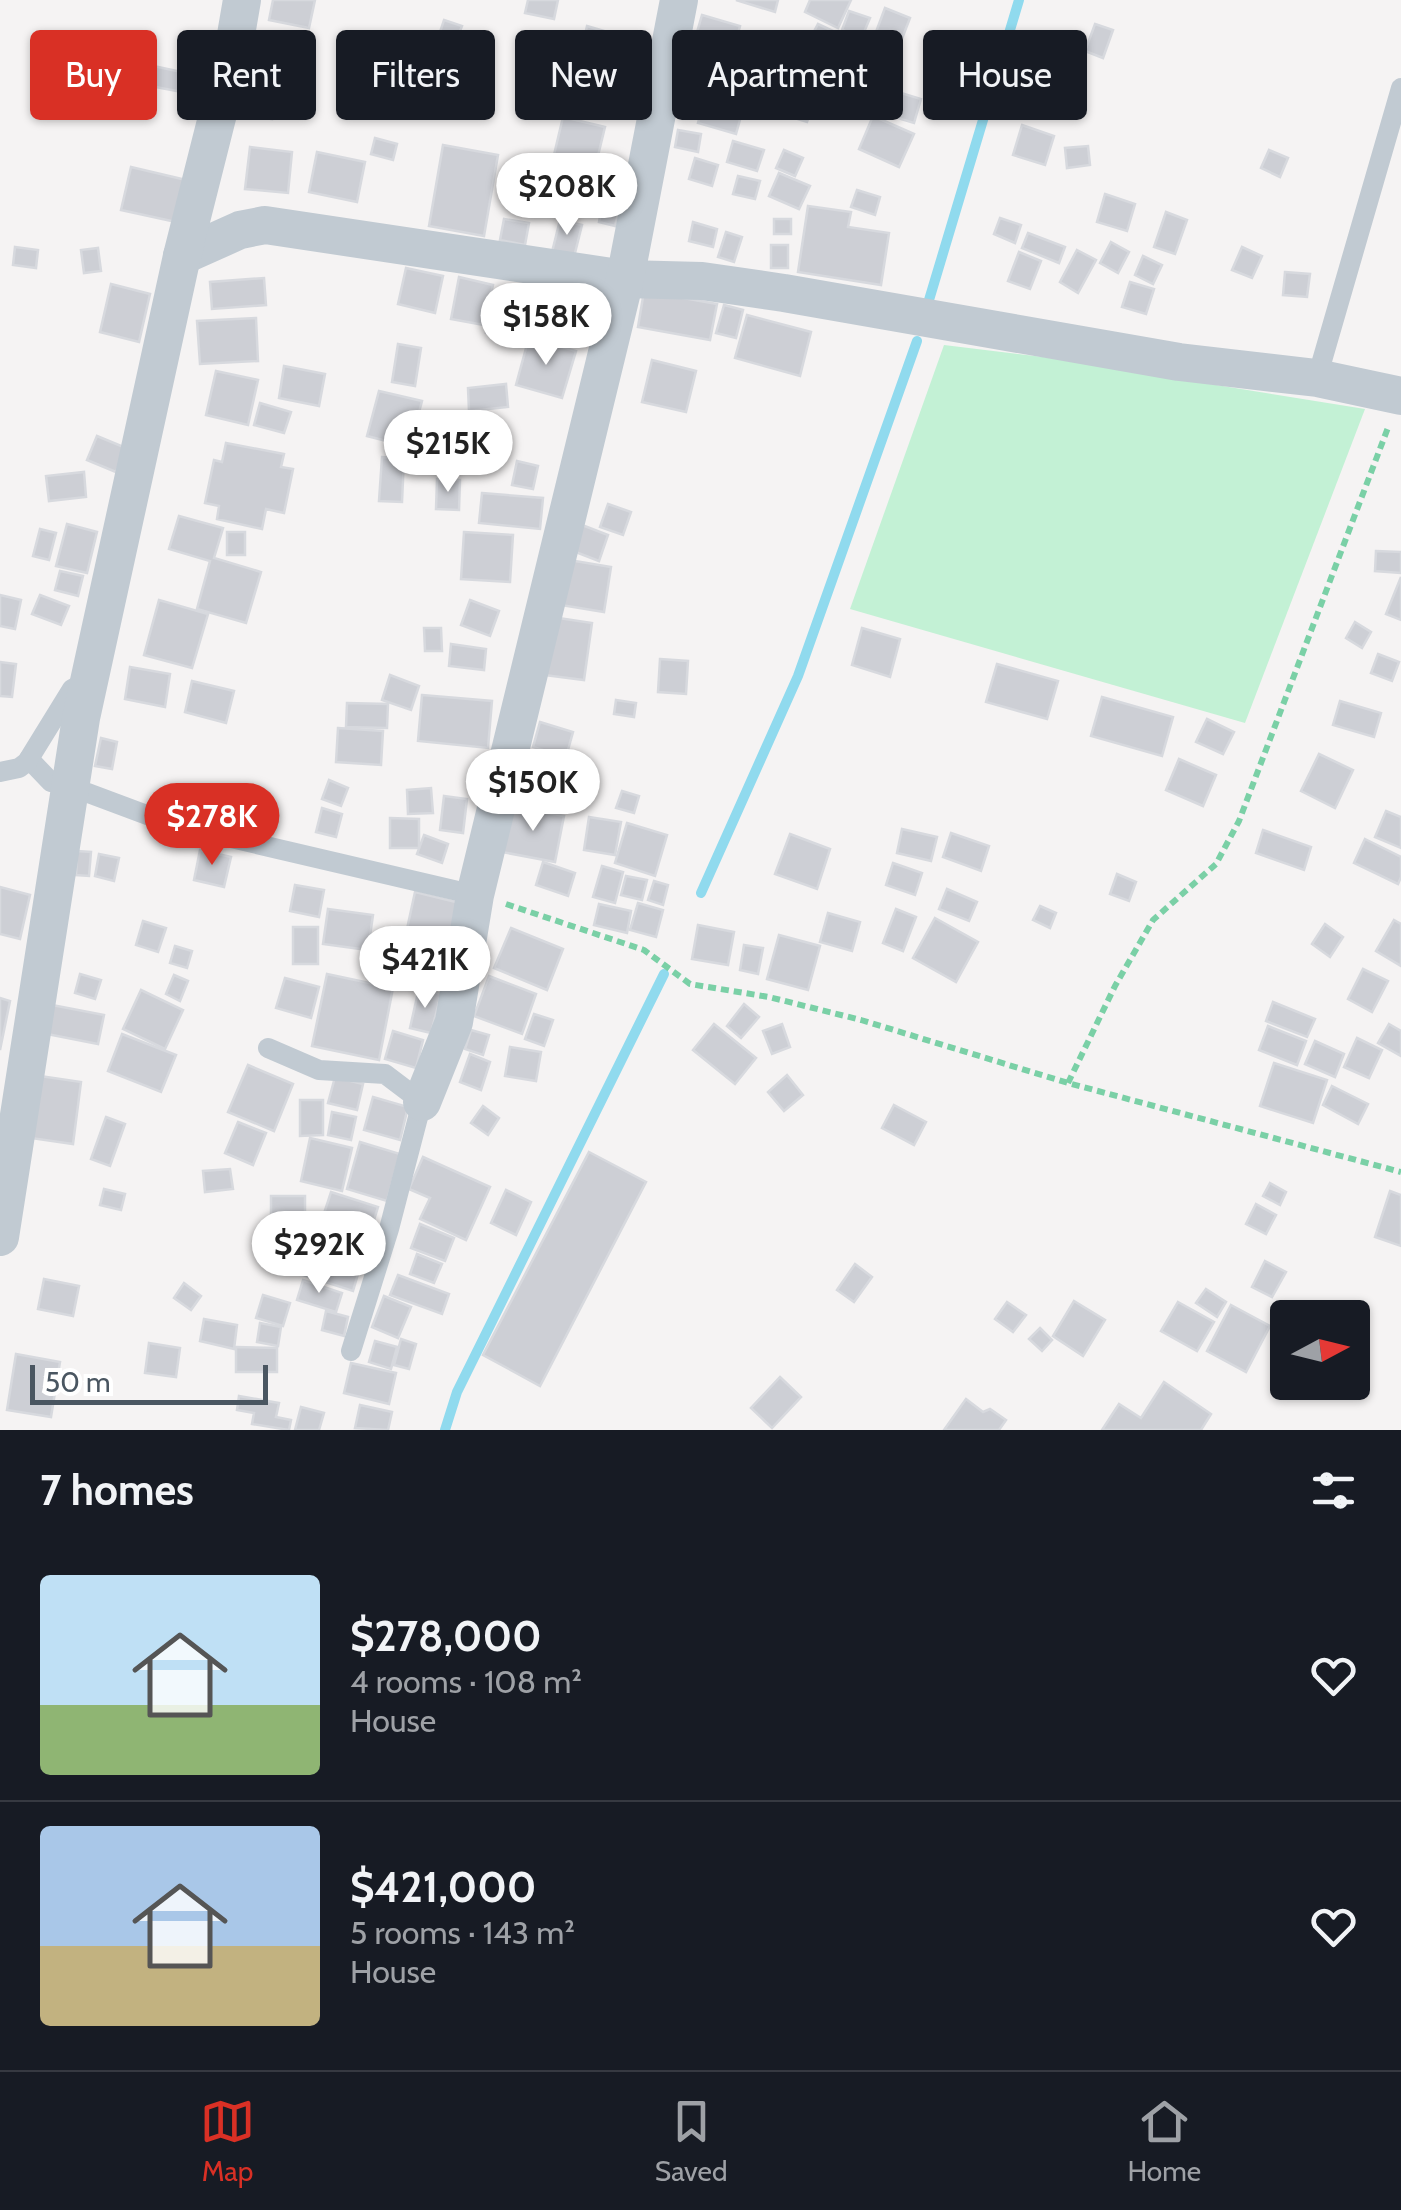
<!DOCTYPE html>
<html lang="en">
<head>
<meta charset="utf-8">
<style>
  :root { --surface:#171b24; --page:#20242c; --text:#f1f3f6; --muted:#9ea1a6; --line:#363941; --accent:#d93025 }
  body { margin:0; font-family:Cabin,sans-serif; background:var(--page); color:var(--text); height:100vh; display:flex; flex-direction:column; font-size:38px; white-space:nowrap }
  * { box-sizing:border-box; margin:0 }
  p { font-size:32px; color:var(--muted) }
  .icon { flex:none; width:55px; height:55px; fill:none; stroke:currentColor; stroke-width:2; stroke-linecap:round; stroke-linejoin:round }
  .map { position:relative; height:1430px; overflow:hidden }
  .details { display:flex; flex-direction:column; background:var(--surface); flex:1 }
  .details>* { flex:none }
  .guide { position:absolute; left:30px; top:30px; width:1342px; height:90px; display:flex; gap:20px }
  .needle { width:65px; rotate:83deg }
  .controls { position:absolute; left:1270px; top:1300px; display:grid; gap:20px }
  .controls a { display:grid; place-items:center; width:100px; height:100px; border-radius:10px; background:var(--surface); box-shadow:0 2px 8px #0004; font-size:50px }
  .scale { position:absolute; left:30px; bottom:25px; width:238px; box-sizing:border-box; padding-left:10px; border:5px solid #4a5661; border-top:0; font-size:28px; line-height:35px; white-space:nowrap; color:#4a5661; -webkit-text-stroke:8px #fff; paint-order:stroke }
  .price { position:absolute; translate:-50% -85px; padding:0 22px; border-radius:35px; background:#fff; color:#222; font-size:32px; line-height:65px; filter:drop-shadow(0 2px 5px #0008) }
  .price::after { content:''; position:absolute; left:50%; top:60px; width:30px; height:22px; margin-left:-15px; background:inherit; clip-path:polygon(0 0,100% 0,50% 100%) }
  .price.current { background:var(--accent); color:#fff }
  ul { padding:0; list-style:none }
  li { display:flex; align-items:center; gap:30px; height:250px; padding:0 40px }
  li+li { border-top:2px solid var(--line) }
  li span { display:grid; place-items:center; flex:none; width:280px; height:200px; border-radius:10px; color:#555 }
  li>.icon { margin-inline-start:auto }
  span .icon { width:120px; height:120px; fill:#fffc; stroke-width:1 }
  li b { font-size:42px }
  h2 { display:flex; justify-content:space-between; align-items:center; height:120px; padding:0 40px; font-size:42px }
  .chip { padding:0 35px; border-radius:10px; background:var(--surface); box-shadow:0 2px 8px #0004; font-size:35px; line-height:90px }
  .chip.current { background:var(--accent); color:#fff }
  .tabs { display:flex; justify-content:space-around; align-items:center; height:140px; border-top:2px solid var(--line); background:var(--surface); font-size:28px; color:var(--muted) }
  .tabs a { display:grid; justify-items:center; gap:5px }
  .tabs .current { color:var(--accent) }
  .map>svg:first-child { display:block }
  .green { fill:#c3f1d5 }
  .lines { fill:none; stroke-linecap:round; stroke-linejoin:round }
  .stream { stroke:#90daee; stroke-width:10 }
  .building { fill:#cdcfd5; stroke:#d7d9de; stroke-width:2.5 }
  .path { stroke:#7ad0a6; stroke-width:6; stroke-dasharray:8 5; stroke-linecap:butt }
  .lane { stroke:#c1cad2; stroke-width:20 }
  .street { stroke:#c1cad2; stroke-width:38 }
</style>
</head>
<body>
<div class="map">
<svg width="1401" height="1430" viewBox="0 0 1401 1430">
  <rect width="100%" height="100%" fill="#f5f3f3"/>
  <polygon class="green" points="944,345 1043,357 1365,409 1245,723 850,609"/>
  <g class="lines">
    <g class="stream">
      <polyline points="929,300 1019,0"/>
      <polyline points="701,893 798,676 917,341"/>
      <polyline points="445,1430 457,1392 664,974"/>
    </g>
  </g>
  <g class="building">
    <polygon points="273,0 315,0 309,28 269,20"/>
    <polygon points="528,0 558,0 554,19 525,13"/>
    <polygon points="736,0 778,0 775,12"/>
    <polygon points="810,0 851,0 838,28 805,12"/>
    <polygon points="885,8 910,18 895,57 870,48"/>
    <polygon points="849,11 870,18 862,37 842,30"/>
    <polygon points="702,15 740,26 732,56 693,46"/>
    <polygon points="444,20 462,26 455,44 438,38"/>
    <polygon points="818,24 844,36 835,56 808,43"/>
    <polygon points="1095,24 1113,30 1103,58 1085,51"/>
    <polygon points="587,26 625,37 619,61 581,51"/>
    <polygon points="257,53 287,58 284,75 254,70"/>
    <polygon points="582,64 608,72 601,94 576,86"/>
    <polygon points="149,65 186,73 182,92 145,85"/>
    <polygon points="288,88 299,90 294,115 282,113"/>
    <polygon points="797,88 817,94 807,122 788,116"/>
    <polygon points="253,89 275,91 272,119 250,116"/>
    <polygon points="888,89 921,99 914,123 881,113"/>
    <polygon points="584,92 601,97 595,117 578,112"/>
    <polygon points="528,93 548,98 543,115 523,109"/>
    <polygon points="703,105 741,116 736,134 698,123"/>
    <polygon points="873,116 914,134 899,167 859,149"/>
    <polygon points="563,117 605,127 595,168 553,159"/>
    <polygon points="1022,125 1054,136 1045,165 1013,155"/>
    <polygon points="678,130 701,134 698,152 675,147"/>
    <polygon points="375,138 397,144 393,160 371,154"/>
    <polygon points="733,141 764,150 757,171 727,162"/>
    <polygon points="443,145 498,155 484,236 429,226"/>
    <polygon points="1088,146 1090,165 1067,168 1065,148"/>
    <polygon points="250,147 292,152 288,193 245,189"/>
    <polygon points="784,150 803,158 795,176 776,168"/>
    <polygon points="1269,150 1288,158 1280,177 1261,168"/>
    <polygon points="317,152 365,162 357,202 309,192"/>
    <polygon points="695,158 718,165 712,186 689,179"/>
    <polygon points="519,160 562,165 560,192 516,187"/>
    <polygon points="131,167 186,180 176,222 121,210"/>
    <polygon points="779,173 810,186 799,209 769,196"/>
    <polygon points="583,175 619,182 615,203 579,196"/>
    <polygon points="738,176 760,181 755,199 733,194"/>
    <polygon points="857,190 880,197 875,215 851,207"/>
    <polygon points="1105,194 1135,204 1127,231 1097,222"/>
    <polygon points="602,206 619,210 615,226 599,222"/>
    <polygon points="808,206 851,212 848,227 889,233 881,285 798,272"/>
    <polygon points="1166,212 1187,220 1175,254 1154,247"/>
    <polygon points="1000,218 1021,225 1015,243 994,234"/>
    <polygon points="504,219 529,223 525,245 500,240"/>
    <rect x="774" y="219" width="17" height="15"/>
    <polygon points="560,220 582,225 574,257 552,252"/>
    <polygon points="693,222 717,229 713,247 689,241"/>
    <polygon points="726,232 742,237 734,262 718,257"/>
    <polygon points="1028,233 1065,247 1059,263 1022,248"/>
    <polygon points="1111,242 1129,252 1118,273 1100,263"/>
    <rect x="771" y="245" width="17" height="23"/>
    <polygon points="15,247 38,250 36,268 13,265"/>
    <polygon points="1242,247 1262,256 1252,278 1232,270"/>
    <polygon points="98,248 101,271 84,273 81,250"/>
    <polygon points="1077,250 1096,260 1078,293 1060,282"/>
    <polygon points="1019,252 1041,261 1030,289 1008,281"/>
    <polygon points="1143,256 1162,265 1153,284 1135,275"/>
    <polygon points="406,268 443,276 435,313 398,304"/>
    <polygon points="1285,272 1310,274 1307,297 1283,295"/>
    <polygon points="459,277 493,285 484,325 451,319"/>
    <polygon points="264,278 266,305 212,309 210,282"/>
    <polygon points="565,279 606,288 599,321 558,312"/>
    <polygon points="1130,282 1154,289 1146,314 1122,307"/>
    <polygon points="111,284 150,294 139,342 100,332"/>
    <polygon points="644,291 717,304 710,340 638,327"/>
    <polygon points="724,305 743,310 736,338 716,333"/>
    <polygon points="490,312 511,316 508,336 486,333"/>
    <polygon points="747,315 811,332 800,376 735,358"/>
    <polygon points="256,318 258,361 200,364 197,321"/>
    <polygon points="529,337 576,351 562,398 516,385"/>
    <polygon points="398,344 421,348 415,386 392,382"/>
    <polygon points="652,360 696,371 686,412 642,402"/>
    <polygon points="284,366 325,374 319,406 279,398"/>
    <polygon points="216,371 258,380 248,425 206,415"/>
    <polygon points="506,384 508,407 469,411 468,388"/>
    <polygon points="379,391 422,401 410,447 367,436"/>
    <polygon points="260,403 291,412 284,433 254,425"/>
    <polygon points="436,423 498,426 497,448 436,445"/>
    <polygon points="97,436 126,448 116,472 87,460"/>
    <polygon points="226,443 284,454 281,467 293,469 284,513 266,509 262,529 217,519 219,506 205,503 214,460 222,462"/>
    <polygon points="382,457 404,459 402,502 379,501"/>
    <polygon points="517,461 538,466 533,489 512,485"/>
    <polygon points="84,472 86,497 49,501 46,476"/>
    <polygon points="437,479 460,480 459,510 436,509"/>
    <polygon points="482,493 543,498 540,529 479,523"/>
    <polygon points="608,504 631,512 623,535 600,527"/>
    <polygon points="179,516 223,528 214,558 261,572 246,623 197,609 210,561 169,549"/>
    <polygon points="67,524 97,532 87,573 56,566"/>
    <polygon points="582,525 608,535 599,561 573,551"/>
    <polygon points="40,529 56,533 49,560 33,556"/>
    <rect x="227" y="532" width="18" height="23"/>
    <polygon points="464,532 513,535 510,582 461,579"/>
    <polygon points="1376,551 1401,552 1401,573 1375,571"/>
    <polygon points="569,560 611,567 604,612 561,605"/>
    <polygon points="60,571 83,576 78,596 55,590"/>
    <polygon points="1401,577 1401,620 1386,614"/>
    <polygon points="0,595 21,600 15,629 0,626"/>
    <polygon points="40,595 69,606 61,625 32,614"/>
    <polygon points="159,600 208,614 192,668 144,655"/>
    <polygon points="470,600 499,611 490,636 461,625"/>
    <polygon points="552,617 592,623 584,680 544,675"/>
    <polygon points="1355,622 1371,632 1362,648 1346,638"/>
    <polygon points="424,628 441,628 442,651 425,651"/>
    <polygon points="862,628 900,639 890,677 852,665"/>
    <polygon points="451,644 486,649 484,670 449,666"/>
    <polygon points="1378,654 1399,662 1392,681 1371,673"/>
    <polygon points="660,659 688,661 686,694 658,692"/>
    <polygon points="0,662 16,664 12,697 0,696"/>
    <polygon points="997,664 1058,681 1047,719 986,702"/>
    <polygon points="130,667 170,674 165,707 125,699"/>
    <polygon points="390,675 419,686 411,710 382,700"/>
    <polygon points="192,681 234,691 226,723 185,712"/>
    <polygon points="422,695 492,701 488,748 418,741"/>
    <polygon points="1102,697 1173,717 1162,756 1091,736"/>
    <polygon points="616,700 636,703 634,717 614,714"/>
    <polygon points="1340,701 1381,713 1374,737 1333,725"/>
    <polygon points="347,703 388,704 387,728 346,727"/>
    <polygon points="1207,719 1234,732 1223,754 1196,742"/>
    <polygon points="540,722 573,732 566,757 533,747"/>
    <polygon points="338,728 383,731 381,765 336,762"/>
    <polygon points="101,738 117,742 112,769 95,766"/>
    <polygon points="1319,754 1353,770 1335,808 1301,791"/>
    <polygon points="1179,759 1216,775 1203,806 1166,790"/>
    <polygon points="558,778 577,782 572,805 552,801"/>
    <polygon points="329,780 348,788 341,806 322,799"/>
    <polygon points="431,788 433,813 408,814 407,790"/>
    <polygon points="165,789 184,793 180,811 162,807"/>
    <polygon points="622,791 639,796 634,813 616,808"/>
    <polygon points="444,796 467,799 463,833 440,830"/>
    <polygon points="511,806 564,816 555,862 502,852"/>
    <polygon points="322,808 342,814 336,837 316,832"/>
    <polygon points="1386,811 1401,817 1401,848 1375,837"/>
    <polygon points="589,817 621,822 615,855 584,850"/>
    <polygon points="390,818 419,819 419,848 390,848"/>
    <polygon points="627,823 667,835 655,876 615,863"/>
    <polygon points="902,829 937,837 931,861 897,853"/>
    <polygon points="1263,830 1311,847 1304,870 1256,853"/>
    <polygon points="951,833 989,846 981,871 943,857"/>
    <polygon points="790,834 830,849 817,889 775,874"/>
    <polygon points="424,835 448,844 442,863 417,854"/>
    <polygon points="1365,839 1401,857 1401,877 1398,884 1354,863"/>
    <polygon points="200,850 231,857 224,887 194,880"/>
    <polygon points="77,851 91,852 89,876 76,875"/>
    <polygon points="99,854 119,858 114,881 95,876"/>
    <polygon points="543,862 575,873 568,896 536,885"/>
    <polygon points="893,863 922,873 915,895 886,885"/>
    <polygon points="602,866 623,872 615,903 593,897"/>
    <polygon points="1117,874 1136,882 1129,901 1110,894"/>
    <polygon points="626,876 647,880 642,900 621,895"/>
    <polygon points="654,881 668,885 663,905 648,900"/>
    <polygon points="295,885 324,890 319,917 290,911"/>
    <polygon points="0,887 30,895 20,939 0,934"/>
    <polygon points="947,889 977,902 969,921 939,909"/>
    <polygon points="415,892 460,903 449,949 405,938"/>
    <polygon points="638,903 663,910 656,937 630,930"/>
    <polygon points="599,904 631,911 627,933 594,925"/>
    <polygon points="1040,906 1056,913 1050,928 1033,920"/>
    <polygon points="328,909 373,915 368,950 323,944"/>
    <polygon points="896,909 916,917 903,951 883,943"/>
    <polygon points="828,913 860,922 852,951 820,942"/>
    <polygon points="935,918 978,942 956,982 913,958"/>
    <polygon points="1394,920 1401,924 1401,966 1376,951"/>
    <polygon points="143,921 166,928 158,952 136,945"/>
    <polygon points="1325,924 1343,937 1330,957 1312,944"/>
    <polygon points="698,925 734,932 728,965 692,959"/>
    <rect x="293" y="927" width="25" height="37"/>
    <polygon points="511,928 563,949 547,990 494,968"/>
    <polygon points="376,934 400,938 396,964 372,960"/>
    <polygon points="779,935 820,946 808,990 767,979"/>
    <polygon points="744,945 763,948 758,974 740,970"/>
    <polygon points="175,946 192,951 187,968 170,963"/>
    <polygon points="1363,969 1388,981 1372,1012 1348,999"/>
    <polygon points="80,974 101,980 95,999 75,993"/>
    <polygon points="327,974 393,988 379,1060 312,1046"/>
    <polygon points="174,975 188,981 180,1001 166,994"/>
    <polygon points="489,976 536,994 522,1034 474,1016"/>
    <polygon points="285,978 319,987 311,1018 276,1008"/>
    <polygon points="419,988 441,994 431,1033 410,1028"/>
    <polygon points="141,990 183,1010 165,1049 123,1029"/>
    <polygon points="0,998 10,1001 0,1050"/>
    <polygon points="1273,1002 1315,1019 1307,1037 1266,1021"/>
    <polygon points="744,1004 759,1017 741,1038 727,1026"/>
    <polygon points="52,1005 104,1015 98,1044 47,1034"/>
    <polygon points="534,1014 553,1020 544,1046 525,1039"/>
    <polygon points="714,1024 756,1058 735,1084 693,1050"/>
    <polygon points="782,1024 790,1047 772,1054 763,1031"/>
    <polygon points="1389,1024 1401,1031 1401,1056 1378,1043"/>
    <polygon points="1268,1026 1306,1041 1297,1065 1259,1050"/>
    <polygon points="471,1030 489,1035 483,1055 465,1049"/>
    <polygon points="393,1031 423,1040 416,1068 385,1059"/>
    <polygon points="122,1034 176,1055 161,1092 108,1071"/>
    <polygon points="1357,1038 1382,1050 1369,1078 1344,1067"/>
    <polygon points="1315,1041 1344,1054 1335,1077 1305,1064"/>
    <polygon points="510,1047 541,1052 536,1081 505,1076"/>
    <polygon points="470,1054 490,1062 481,1090 460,1082"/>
    <polygon points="1274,1063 1327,1080 1313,1123 1260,1106"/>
    <polygon points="248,1065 293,1084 274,1131 228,1112"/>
    <polygon points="787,1075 803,1095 784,1111 768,1092"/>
    <polygon points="40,1076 81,1082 73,1144 31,1138"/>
    <polygon points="335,1077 363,1084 357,1110 328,1103"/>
    <polygon points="1332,1086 1368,1104 1358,1124 1323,1105"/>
    <polygon points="373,1097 408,1107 400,1140 364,1130"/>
    <polygon points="300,1100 323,1100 323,1135 300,1136"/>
    <polygon points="894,1105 926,1122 914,1145 882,1128"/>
    <polygon points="483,1106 499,1118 488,1135 471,1123"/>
    <polygon points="332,1112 356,1117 351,1140 328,1135"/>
    <polygon points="106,1117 125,1124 110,1166 91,1159"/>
    <polygon points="238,1122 266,1133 253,1165 225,1153"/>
    <polygon points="310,1138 352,1148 342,1191 301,1181"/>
    <polygon points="360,1142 400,1154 387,1201 347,1189"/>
    <polygon points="589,1152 646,1182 540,1386 483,1355"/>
    <polygon points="423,1157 490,1187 466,1240 420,1219 430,1198 409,1189"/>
    <polygon points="230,1169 233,1189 205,1192 203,1171"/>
    <polygon points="1270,1183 1286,1192 1280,1205 1263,1196"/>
    <polygon points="104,1189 125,1194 121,1210 100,1205"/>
    <polygon points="506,1190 531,1202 516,1235 491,1223"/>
    <polygon points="1390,1191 1401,1195 1401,1246 1375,1237"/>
    <polygon points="331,1192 378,1207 363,1256 315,1241"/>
    <polygon points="271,1196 305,1196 305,1219 271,1220"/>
    <polygon points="1256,1204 1276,1215 1266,1234 1246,1224"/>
    <polygon points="287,1221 306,1226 297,1261 277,1256"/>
    <polygon points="420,1224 454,1238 445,1261 411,1248"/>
    <polygon points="310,1249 361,1264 353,1291 303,1275"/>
    <polygon points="417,1254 442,1264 434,1283 410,1274"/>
    <polygon points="1265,1261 1286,1272 1272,1297 1252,1287"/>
    <polygon points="855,1264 872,1277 854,1302 837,1290"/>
    <polygon points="398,1275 449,1294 442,1314 390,1295"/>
    <polygon points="44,1279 79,1286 73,1316 38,1309"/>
    <polygon points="303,1280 342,1293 336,1312 297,1300"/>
    <polygon points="184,1283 201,1296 191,1310 174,1298"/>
    <polygon points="1206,1289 1226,1302 1217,1317 1196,1303"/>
    <polygon points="263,1295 290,1303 283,1326 256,1318"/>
    <polygon points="384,1296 411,1307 398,1338 372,1327"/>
    <polygon points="1074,1301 1105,1320 1083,1356 1053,1336"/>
    <polygon points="1007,1302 1026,1315 1013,1332 995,1319"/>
    <polygon points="1178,1302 1214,1322 1197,1351 1161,1331"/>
    <polygon points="1231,1305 1270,1326 1246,1372 1207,1351"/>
    <polygon points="326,1311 348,1317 344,1336 322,1330"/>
    <polygon points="204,1319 237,1325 234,1349 200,1341"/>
    <polygon points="260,1323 281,1327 278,1346 257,1342"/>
    <polygon points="1040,1328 1052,1340 1042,1351 1029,1339"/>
    <polygon points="401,1339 416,1344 409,1369 394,1365"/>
    <polygon points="375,1341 397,1347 391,1369 369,1362"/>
    <polygon points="149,1343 180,1348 176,1377 145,1373"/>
    <polygon points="236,1347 277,1348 277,1372 236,1372"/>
    <polygon points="16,1354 60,1362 51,1417 7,1410"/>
    <polygon points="351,1363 396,1373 389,1404 344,1393"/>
    <polygon points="780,1377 801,1397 772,1428 751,1408"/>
    <polygon points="1164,1382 1211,1414 1201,1430 1102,1430 1119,1404 1141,1418"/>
    <polygon points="239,1396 279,1403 276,1417 291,1420 289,1430 252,1424 254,1413 237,1410"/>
    <polygon points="966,1399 983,1412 990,1409 1006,1420 999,1430 944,1430"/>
    <polygon points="360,1405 392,1412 388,1430 355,1428"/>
    <polygon points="301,1407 324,1413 319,1430 295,1430"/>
  </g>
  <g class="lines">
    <g class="path">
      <polyline points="506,904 644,950 690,984 769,997 861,1020 1068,1083 1401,1172"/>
      <polyline points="1068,1083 1115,986 1153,920 1216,864 1239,821 1389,425"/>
    </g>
    <g class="lane">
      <polyline points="1317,378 1401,88"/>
      <polyline points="29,759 51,782 72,787 171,824 475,895"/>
      <polyline points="0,772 19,768 27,762 72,689 85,682"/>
      <polyline points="268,1048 319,1070 385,1074 422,1102 389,1229 351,1351"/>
    </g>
    <g class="street">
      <polyline points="182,256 240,230 265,225 625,279 702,281 784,293 1179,362 1317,378 1401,396"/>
      <polyline points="422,1102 454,1022 475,895 625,279 679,0"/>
      <polyline points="0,1237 81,718 182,256 232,58 242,0"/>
    </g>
  </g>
</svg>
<div class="controls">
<a><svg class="needle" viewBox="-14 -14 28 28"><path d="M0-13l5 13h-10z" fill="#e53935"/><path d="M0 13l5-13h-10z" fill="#9ea1a6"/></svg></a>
</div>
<div class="scale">50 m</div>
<b class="price" style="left:567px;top:238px">$208K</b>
<b class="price" style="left:546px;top:368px">$158K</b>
<b class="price" style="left:448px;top:495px">$215K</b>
<b class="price" style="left:533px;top:834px">$150K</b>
<b class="price current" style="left:212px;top:868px">$278K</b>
<b class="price" style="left:425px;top:1011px">$421K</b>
<b class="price" style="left:319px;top:1296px">$292K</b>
<div class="guide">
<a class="chip current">Buy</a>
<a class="chip">Rent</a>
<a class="chip">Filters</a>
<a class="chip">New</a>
<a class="chip">Apartment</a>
<a class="chip">House</a>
</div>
</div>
<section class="details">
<h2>7 homes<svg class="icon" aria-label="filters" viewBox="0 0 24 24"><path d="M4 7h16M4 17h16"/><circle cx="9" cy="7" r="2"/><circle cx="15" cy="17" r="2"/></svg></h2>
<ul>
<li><span style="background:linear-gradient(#bfe0f5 65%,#8fb573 0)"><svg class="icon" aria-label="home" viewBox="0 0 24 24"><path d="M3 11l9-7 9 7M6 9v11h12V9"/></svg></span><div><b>$278,000</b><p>4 rooms · 108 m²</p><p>House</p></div><svg class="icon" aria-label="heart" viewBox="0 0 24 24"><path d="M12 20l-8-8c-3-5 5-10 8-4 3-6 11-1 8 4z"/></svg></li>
<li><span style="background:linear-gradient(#a9c7e8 60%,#c2b280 0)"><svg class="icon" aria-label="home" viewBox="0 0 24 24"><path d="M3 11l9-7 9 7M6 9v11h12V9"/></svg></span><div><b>$421,000</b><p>5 rooms · 143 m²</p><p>House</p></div><svg class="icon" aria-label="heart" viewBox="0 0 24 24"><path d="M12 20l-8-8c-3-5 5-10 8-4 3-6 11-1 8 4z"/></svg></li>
</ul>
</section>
<nav class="tabs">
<a class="current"><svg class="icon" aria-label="map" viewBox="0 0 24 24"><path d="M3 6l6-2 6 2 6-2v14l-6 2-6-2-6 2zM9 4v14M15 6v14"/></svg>Map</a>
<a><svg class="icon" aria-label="saved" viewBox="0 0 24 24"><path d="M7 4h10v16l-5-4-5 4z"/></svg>Saved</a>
<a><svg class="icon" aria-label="home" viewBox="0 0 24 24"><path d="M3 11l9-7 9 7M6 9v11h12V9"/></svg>Home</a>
</nav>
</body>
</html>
